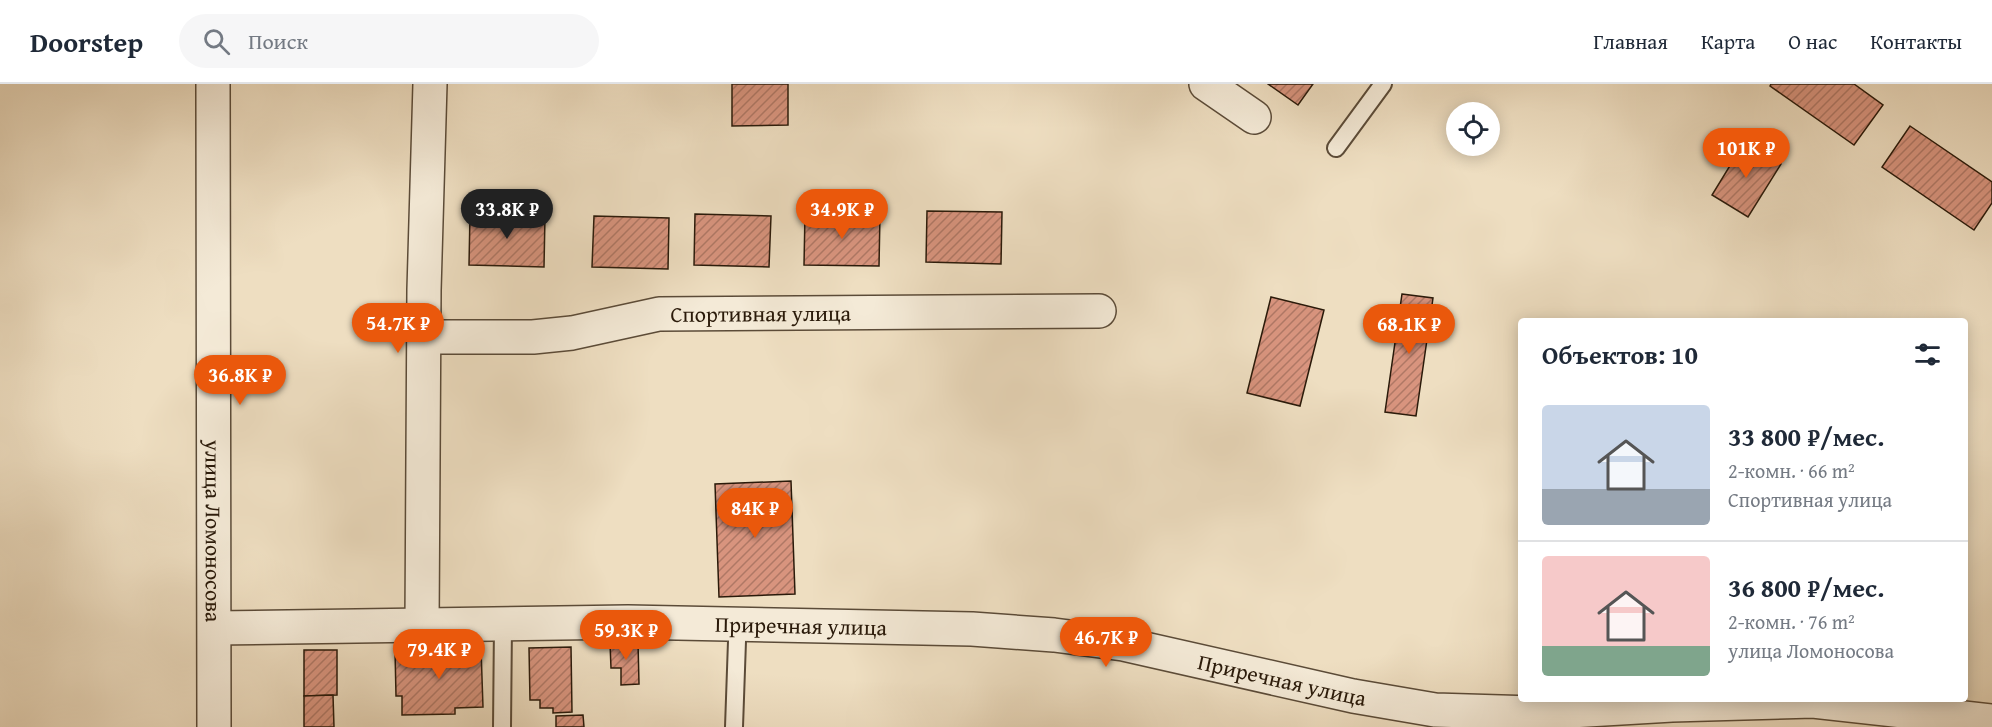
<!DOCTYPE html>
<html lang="ru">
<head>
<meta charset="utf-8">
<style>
  :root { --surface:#fff; --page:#f6f6f7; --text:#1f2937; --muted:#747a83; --line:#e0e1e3; --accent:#ea580c }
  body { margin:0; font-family:"Gentium Book Plus",serif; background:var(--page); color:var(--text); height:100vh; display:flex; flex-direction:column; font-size:22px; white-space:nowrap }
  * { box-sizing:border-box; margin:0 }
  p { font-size:20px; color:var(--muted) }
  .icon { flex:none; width:33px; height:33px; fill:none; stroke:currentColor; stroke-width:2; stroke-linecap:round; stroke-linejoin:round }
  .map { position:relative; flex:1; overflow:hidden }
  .details { position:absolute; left:1518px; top:234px; width:450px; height:384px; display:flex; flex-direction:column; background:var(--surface); border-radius:6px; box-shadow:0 3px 15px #0003 }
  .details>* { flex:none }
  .fabs { position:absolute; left:1446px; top:18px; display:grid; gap:12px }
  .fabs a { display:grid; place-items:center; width:54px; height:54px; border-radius:50%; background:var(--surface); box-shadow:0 3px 15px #0003; font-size:30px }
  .price { position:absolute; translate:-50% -51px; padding:0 14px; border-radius:21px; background:var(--accent); color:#fff; font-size:20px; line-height:39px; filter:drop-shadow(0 2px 3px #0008) }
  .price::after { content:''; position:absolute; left:50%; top:36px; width:18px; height:14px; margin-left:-9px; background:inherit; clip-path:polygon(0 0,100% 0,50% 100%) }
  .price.current { background:#222; color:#fff }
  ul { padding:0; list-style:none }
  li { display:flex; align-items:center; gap:18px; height:150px; padding:0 24px }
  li+li { border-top:2px solid var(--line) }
  li span { display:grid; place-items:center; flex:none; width:168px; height:120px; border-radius:6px; color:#555 }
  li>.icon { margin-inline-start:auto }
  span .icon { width:72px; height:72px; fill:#fffc; stroke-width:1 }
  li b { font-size:26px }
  h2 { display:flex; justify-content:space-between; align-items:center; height:72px; padding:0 24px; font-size:26px }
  header { display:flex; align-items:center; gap:36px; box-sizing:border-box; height:84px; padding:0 30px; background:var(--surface); border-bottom:2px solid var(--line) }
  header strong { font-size:28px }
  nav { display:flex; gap:33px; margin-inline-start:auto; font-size:21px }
  .search { width:420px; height:54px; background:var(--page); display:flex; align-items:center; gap:15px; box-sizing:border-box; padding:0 21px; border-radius:33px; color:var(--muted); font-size:22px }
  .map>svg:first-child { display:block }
  .building { fill:url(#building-hatch); stroke:#2a1a0a; stroke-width:1.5 }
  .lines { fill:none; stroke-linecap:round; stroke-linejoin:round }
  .service-casing { stroke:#5b4b38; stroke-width:20 }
  .minor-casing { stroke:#5b4b38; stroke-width:36 }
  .service { stroke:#f4ead7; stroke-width:16 }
  .minor { stroke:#f4ead7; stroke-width:33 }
  .labels { text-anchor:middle; stroke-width:5; stroke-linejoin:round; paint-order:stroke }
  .street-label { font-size:22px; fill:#2a1a0a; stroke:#f4ead7 }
</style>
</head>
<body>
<header>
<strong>Doorstep</strong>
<div class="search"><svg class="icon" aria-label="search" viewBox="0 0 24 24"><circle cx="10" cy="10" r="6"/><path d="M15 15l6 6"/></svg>Поиск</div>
<nav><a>Главная</a><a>Карта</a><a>О нас</a><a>Контакты</a></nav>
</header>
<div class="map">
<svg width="1992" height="643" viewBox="0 0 1992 643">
  <defs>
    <pattern id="building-hatch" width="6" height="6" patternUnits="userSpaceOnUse" patternTransform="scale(1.5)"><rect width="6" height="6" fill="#d8947e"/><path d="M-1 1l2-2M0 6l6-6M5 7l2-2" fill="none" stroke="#af7865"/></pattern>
  </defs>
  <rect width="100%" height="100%" fill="#eedec1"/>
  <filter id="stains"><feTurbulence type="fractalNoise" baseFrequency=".00333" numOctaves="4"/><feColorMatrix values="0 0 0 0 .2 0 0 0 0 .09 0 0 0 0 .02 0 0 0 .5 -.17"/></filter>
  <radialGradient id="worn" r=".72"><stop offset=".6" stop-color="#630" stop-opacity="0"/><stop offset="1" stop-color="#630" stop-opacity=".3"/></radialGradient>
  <g class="building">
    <polygon points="732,0 788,0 788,41 732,42"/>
    <polygon points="1268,0 1313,0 1298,21"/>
    <polygon points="1771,0 1854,0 1883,21 1854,61 1770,2"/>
    <polygon points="1910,42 1992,98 1992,119 1974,146 1882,83"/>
    <polygon points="1745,57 1781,80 1748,133 1712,111"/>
    <polygon points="927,127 1002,128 1001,180 926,178"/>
    <polygon points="470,130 545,132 544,183 469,181"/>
    <polygon points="695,130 771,132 769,183 694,181"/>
    <polygon points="805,130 880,131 879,182 804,181"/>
    <polygon points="594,132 669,134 668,185 592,183"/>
    <polygon points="1402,210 1433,214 1416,332 1385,328"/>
    <polygon points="1271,213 1324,226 1300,322 1247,309"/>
    <polygon points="791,397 795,510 719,513 715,400"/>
    <polygon points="638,558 639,600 621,601 621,584 611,584 610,559"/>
    <polygon points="571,563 572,628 553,629 553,624 540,624 540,616 530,616 529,564"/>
    <polygon points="481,564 483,623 455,624 455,630 402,631 402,612 396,612 395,566"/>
    <polygon points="304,566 337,566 337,611 304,612"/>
    <polygon points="333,611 334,643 304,643 304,612"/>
    <polygon points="583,631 584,643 556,643 556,632"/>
  </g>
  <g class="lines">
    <g class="service-casing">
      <g id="service">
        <polyline points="1336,64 1383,0"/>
        <polyline points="502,643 503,540"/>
        <polyline points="734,643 737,557"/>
      </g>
    </g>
    <g class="minor-casing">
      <g id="minor">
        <path id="s1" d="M213,0L214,643"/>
        <polyline points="1206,0 1254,33"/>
        <path id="s2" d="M424,253H533L572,249L659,230L1099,227"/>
        <polyline points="422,541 424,206 430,0"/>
        <path id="s3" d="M215,544L628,538L972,545L1054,551L1123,560L1353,612L1435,626L1537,629L1672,621L1813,617L1992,637"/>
      </g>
    </g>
    <use href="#service" class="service"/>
    <use href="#minor" class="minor"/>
  </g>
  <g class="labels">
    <g class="street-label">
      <text dy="8" stroke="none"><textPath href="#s2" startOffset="339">Спортивная улица</textPath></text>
      <text dy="8" stroke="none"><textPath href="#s1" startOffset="447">улица Ломоносова</textPath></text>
      <text dy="8" stroke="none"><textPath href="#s3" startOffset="586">Приречная улица</textPath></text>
      <text dy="8" stroke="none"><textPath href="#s3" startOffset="1072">Приречная улица</textPath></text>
    </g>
  </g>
  <rect width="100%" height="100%" filter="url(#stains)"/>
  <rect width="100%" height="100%" fill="url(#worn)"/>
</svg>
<div class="fabs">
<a><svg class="icon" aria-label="locate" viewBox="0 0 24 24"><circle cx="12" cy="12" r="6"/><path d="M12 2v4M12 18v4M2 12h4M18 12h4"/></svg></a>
</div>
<b class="price" style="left:1746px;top:95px">101K ₽</b>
<b class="price current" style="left:507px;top:156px">33.8K ₽</b>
<b class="price" style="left:842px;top:156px">34.9K ₽</b>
<b class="price" style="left:398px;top:270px">54.7K ₽</b>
<b class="price" style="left:1409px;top:271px">68.1K ₽</b>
<b class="price" style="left:240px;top:322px">36.8K ₽</b>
<b class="price" style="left:755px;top:455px">84K ₽</b>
<b class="price" style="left:626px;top:577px">59.3K ₽</b>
<b class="price" style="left:1106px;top:584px">46.7K ₽</b>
<b class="price" style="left:439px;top:596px">79.4K ₽</b>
<section class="details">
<h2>Объектов: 10<svg class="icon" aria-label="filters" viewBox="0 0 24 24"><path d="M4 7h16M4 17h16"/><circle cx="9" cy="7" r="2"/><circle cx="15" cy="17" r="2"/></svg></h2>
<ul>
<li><span style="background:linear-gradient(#c9d6e8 70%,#9aa5b1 0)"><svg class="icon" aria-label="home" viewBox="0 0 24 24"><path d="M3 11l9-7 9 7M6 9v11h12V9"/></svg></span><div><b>33 800 ₽/мес.</b><p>2-комн. · 66 m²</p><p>Спортивная улица</p></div></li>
<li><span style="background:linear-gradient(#f6c9c9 75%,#7fa58c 0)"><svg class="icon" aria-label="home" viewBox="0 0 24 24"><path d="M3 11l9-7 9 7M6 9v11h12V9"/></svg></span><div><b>36 800 ₽/мес.</b><p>2-комн. · 76 m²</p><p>улица Ломоносова</p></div></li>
</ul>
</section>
</div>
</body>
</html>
